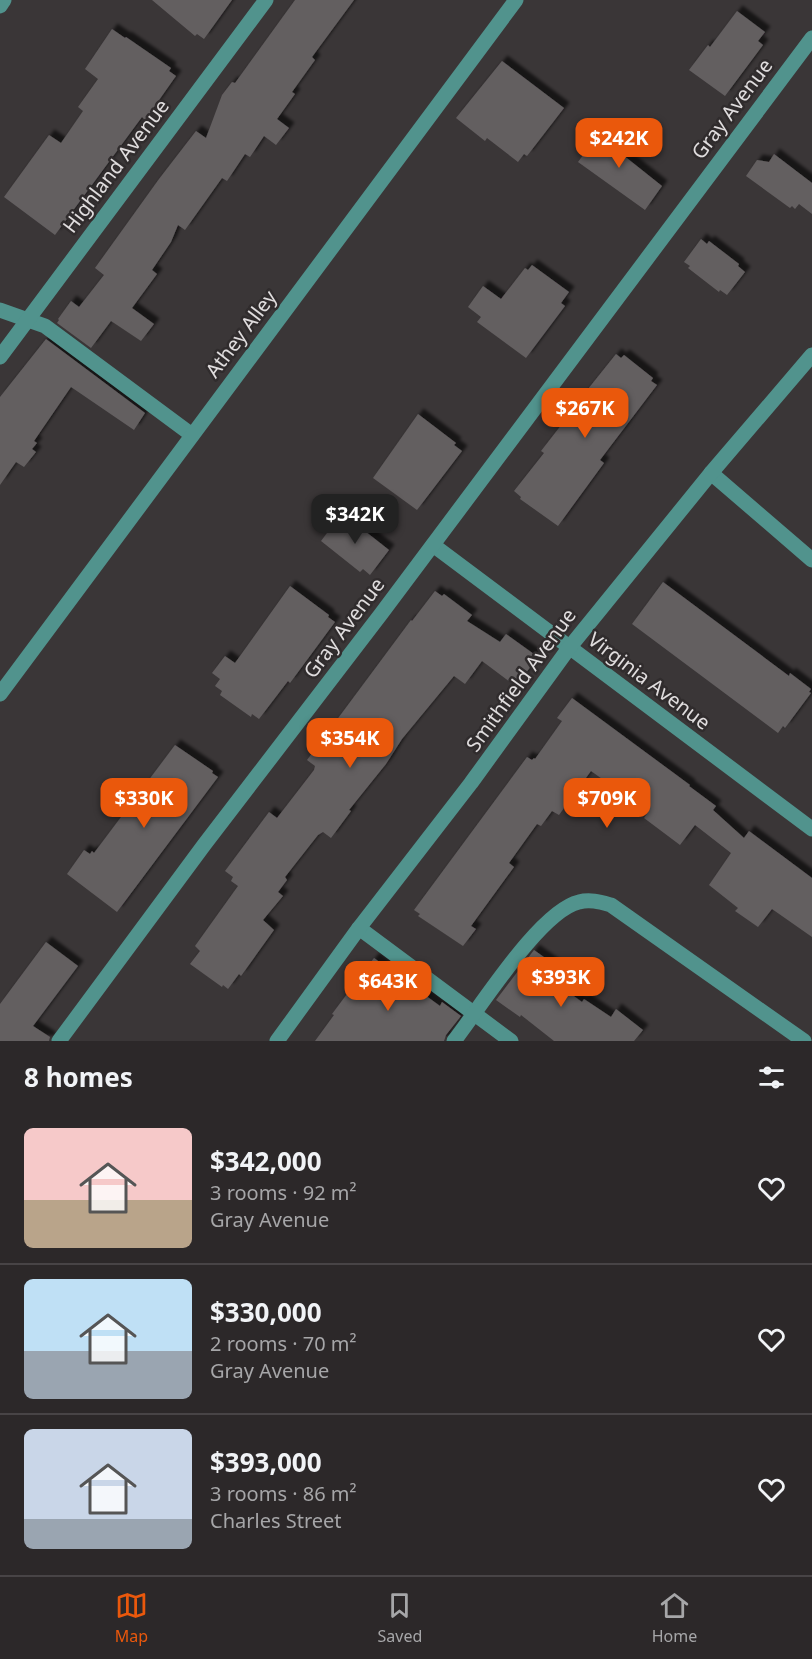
<!DOCTYPE html>
<html lang="en">
<head>
<meta charset="utf-8">
<style>
  :root { --surface:#2c2829; --page:#383435; --text:#f1f3f6; --muted:#a6a6a8; --line:#484446; --accent:#ea580c }
  body { margin:0; font-family:"Noto Sans",sans-serif; background:var(--page); color:var(--text); height:100vh; display:flex; flex-direction:column; font-size:22px; white-space:nowrap }
  * { box-sizing:border-box; margin:0 }
  p { font-size:20px; color:var(--muted) }
  .icon { flex:none; width:33px; height:33px; fill:none; stroke:currentColor; stroke-width:2; stroke-linecap:round; stroke-linejoin:round }
  .map { position:relative; height:1041px; overflow:hidden }
  .sheet { display:flex; flex-direction:column; background:var(--surface); flex:1 }
  .sheet>* { flex:none }
  .price { position:absolute; translate:-50% -51px; padding:0 14px; border-radius:12px; background:var(--accent); color:#fff; font-size:20px; line-height:39px; filter:drop-shadow(0 2px 3px #0008) }
  .price::after { content:''; position:absolute; left:50%; top:36px; width:18px; height:14px; margin-left:-9px; background:inherit; clip-path:polygon(0 0,100% 0,50% 100%) }
  .price.selected { background:#222; color:#fff }
  ul { padding:0; list-style:none }
  li { display:flex; align-items:center; gap:18px; height:150px; padding:0 24px }
  li+li { border-top:2px solid var(--line) }
  li span { display:grid; place-items:center; flex:none; width:168px; height:120px; border-radius:9px; color:#555 }
  li>.icon { margin-inline-start:auto }
  span .icon { width:72px; height:72px; fill:#fffc; stroke-width:1 }
  li b { font-size:26px }
  h2 { display:flex; justify-content:space-between; align-items:center; height:72px; padding:0 24px; font-size:26px }
  .tab-bar { display:flex; justify-content:space-around; align-items:center; height:84px; border-top:2px solid var(--line); background:var(--surface); font-size:16px; color:var(--muted) }
  .tab-bar a { display:grid; justify-items:center; gap:3px }
  .tab-bar .selected { color:var(--accent) }
  .map>svg:first-child { display:block }
  .building { fill:#635f60; filter:url(#shadow) }
  .lines { fill:none; stroke-linecap:round; stroke-linejoin:round }
  .minor { stroke:#51938d; stroke-width:15 }
  .labels { text-anchor:middle; stroke-width:5; stroke-linejoin:round; paint-order:stroke }
  .street-label { font-size:20px; fill:#e0ddde; stroke:#302c2d }
</style>
</head>
<body>
<div class="map">
<svg width="812" height="1041" viewBox="0 0 812 1041">
  <defs>
    <filter id="shadow"><feDropShadow dx="5.5" dy="-5.5" stdDeviation="1.5" flood-color="#0009"/></filter>
  </defs>
  <rect width="100%" height="100%" fill="#3a3637"/>
  <g class="building">
    <polygon points="152,0 232,0 204,39 197,34 195,36"/>
    <polygon points="295,0 354,0 312,57 315,60 292,92 295,94 277,119 289,128 276,145 264,136 250,157 245,154 227,181 222,178 185,230 178,225 171,242 152,270 157,274 132,308 154,324 141,341 111,321 91,348 57,323 59,320 58,319 71,301 79,307 104,275 95,268 159,179 196,131 206,138 222,95 232,82 235,83"/>
    <polygon points="737,11 765,32 758,41 763,45 725,96 689,70 708,45 710,47"/>
    <polygon points="112,29 125,38 126,37 171,68 169,71 176,76 145,120 142,117 55,235 4,197 49,135 61,143 83,111 78,107 98,79 85,69"/>
    <polygon points="502,61 564,108 527,156 524,154 518,162 487,138 485,141 456,118"/>
    <polygon points="602,126 624,142 618,151 662,186 645,210 578,162 592,143 590,141"/>
    <polygon points="774,154 812,183 812,214 799,204 795,209 792,206 790,208 746,176 757,160 769,162"/>
    <polygon points="701,239 707,244 709,241 739,264 738,266 745,272 727,295 720,290 719,292 688,268 690,266 684,262"/>
    <polygon points="532,265 569,292 561,303 565,306 526,358 477,322 481,317 468,307 483,286 501,299 525,268 528,270"/>
    <polygon points="46,339 145,413 134,430 71,387 34,441 37,443 32,449 36,452 24,467 16,462 0,485 0,397"/>
    <polygon points="616,354 621,358 624,355 653,378 651,381 657,385 600,460 604,463 558,526 520,499 521,497 514,491 544,453 541,451 569,415 568,414"/>
    <polygon points="418,414 456,443 454,445 462,451 417,510 373,478"/>
    <polygon points="342,513 389,550 370,575 363,569 360,572 321,541"/>
    <polygon points="663,582 789,676 790,673 811,689 809,692 811,693 785,728 783,726 778,733 632,624"/>
    <polygon points="290,586 329,615 328,617 335,622 290,683 288,681 259,719 252,714 251,717 220,695 222,691 215,686 220,679 212,673 225,656 235,663"/>
    <polygon points="435,591 442,596 444,594 472,615 467,621 500,642 506,634 538,657 519,682 514,678 510,682 482,661 465,684 454,676 402,739 386,764 349,810 351,811 331,838 323,832 318,835 285,877 287,880 278,892 283,896 263,920 274,930 241,976 239,974 228,989 223,985 222,987 190,964 200,951 195,946 238,886 231,881 233,877 225,871 269,812 277,818 314,770 315,766 307,760 411,620 412,621"/>
    <polygon points="572,698 690,785 689,786 716,806 713,810 744,838 749,831 812,878 812,937 772,909 758,927 735,911 738,908 709,885 731,853 695,825 680,845 644,818 648,812 591,771 559,815 552,811 541,826 537,824 509,863 514,867 471,926 476,929 463,946 418,916 420,914 414,910 527,757 532,760 534,758 535,759 562,721 557,718"/>
    <polygon points="175,745 213,771 212,773 218,777 117,912 67,874 84,850 90,854 92,851 94,853"/>
    <polygon points="46,942 78,966 33,1026 50,1037 49,1041 0,1041 0,1004"/>
    <polygon points="534,950 555,965 549,978 582,1002 584,999 611,1017 616,1009 643,1030 634,1041 554,1041 521,1015 520,1017 496,1000"/>
    <polygon points="374,958 440,1006 442,1002 461,1016 446,1035 444,1041 315,1041 334,1015 332,1014"/>
  </g>
  <g class="lines">
    <g class="minor">
      <polyline points="0,6 4,0"/>
      <polyline points="0,310 45,326 192,435"/>
      <polyline points="0,357 266,0"/>
      <polyline points="711,473 812,560"/>
      <polyline points="433,545 812,829"/>
      <polyline points="0,694 516,0"/>
      <polyline points="359,928 511,1041"/>
      <polyline points="59,1041 204,845 381,614 812,38"/>
      <polyline points="277,1041 359,928 471,783 569,648 711,473 812,355"/>
      <path d="M454,1041C480,1008 540,911 579,902C590,899 600,902 611,905L804,1041"/>
    </g>
  </g>
  <g class="labels">
    <g class="street-label">
      <text transform="translate(732 109) rotate(-53)" y="7">Gray Avenue</text>
      <text transform="translate(116 166) rotate(-53)" y="7">Highland Avenue</text>
      <text transform="translate(241 334) rotate(-53)" y="7">Athey Alley</text>
      <text transform="translate(344 628) rotate(-53)" y="7">Gray Avenue</text>
      <text transform="translate(521 680) rotate(-54)" y="7">Smithfield Avenue</text>
      <text transform="translate(649 681) rotate(37)" y="7">Virginia Avenue</text>
    </g>
  </g>
</svg>
<b class="price" style="left:619px;top:169px">$242K</b>
<b class="price" style="left:585px;top:439px">$267K</b>
<b class="price selected" style="left:355px;top:545px">$342K</b>
<b class="price" style="left:350px;top:769px">$354K</b>
<b class="price" style="left:144px;top:829px">$330K</b>
<b class="price" style="left:607px;top:829px">$709K</b>
<b class="price" style="left:561px;top:1008px">$393K</b>
<b class="price" style="left:388px;top:1012px">$643K</b>
</div>
<section class="sheet">
<h2>8 homes<svg class="icon" aria-label="filters" viewBox="0 0 24 24"><path d="M4 7h16M4 17h16"/><circle cx="9" cy="7" r="2"/><circle cx="15" cy="17" r="2"/></svg></h2>
<ul>
<li><span style="background:linear-gradient(#f6c9c9 60%,#b9a48a 0)"><svg class="icon" aria-label="home" viewBox="0 0 24 24"><path d="M3 11l9-7 9 7M6 9v11h12V9"/></svg></span><div><b>$342,000</b><p>3 rooms · 92 m²</p><p>Gray Avenue</p></div><svg class="icon" aria-label="heart" viewBox="0 0 24 24"><path d="M12 20l-8-8c-3-5 5-10 8-4 3-6 11-1 8 4z"/></svg></li>
<li><span style="background:linear-gradient(#bfe0f5 60%,#9aa5b1 0)"><svg class="icon" aria-label="home" viewBox="0 0 24 24"><path d="M3 11l9-7 9 7M6 9v11h12V9"/></svg></span><div><b>$330,000</b><p>2 rooms · 70 m²</p><p>Gray Avenue</p></div><svg class="icon" aria-label="heart" viewBox="0 0 24 24"><path d="M12 20l-8-8c-3-5 5-10 8-4 3-6 11-1 8 4z"/></svg></li>
<li><span style="background:linear-gradient(#c9d6e8 75%,#9aa5b1 0)"><svg class="icon" aria-label="home" viewBox="0 0 24 24"><path d="M3 11l9-7 9 7M6 9v11h12V9"/></svg></span><div><b>$393,000</b><p>3 rooms · 86 m²</p><p>Charles Street</p></div><svg class="icon" aria-label="heart" viewBox="0 0 24 24"><path d="M12 20l-8-8c-3-5 5-10 8-4 3-6 11-1 8 4z"/></svg></li>
</ul>
</section>
<nav class="tab-bar">
<a class="selected"><svg class="icon" aria-label="map" viewBox="0 0 24 24"><path d="M3 6l6-2 6 2 6-2v14l-6 2-6-2-6 2zM9 4v14M15 6v14"/></svg>Map</a>
<a><svg class="icon" aria-label="saved" viewBox="0 0 24 24"><path d="M7 4h10v16l-5-4-5 4z"/></svg>Saved</a>
<a><svg class="icon" aria-label="home" viewBox="0 0 24 24"><path d="M3 11l9-7 9 7M6 9v11h12V9"/></svg>Home</a>
</nav>
</body>
</html>
